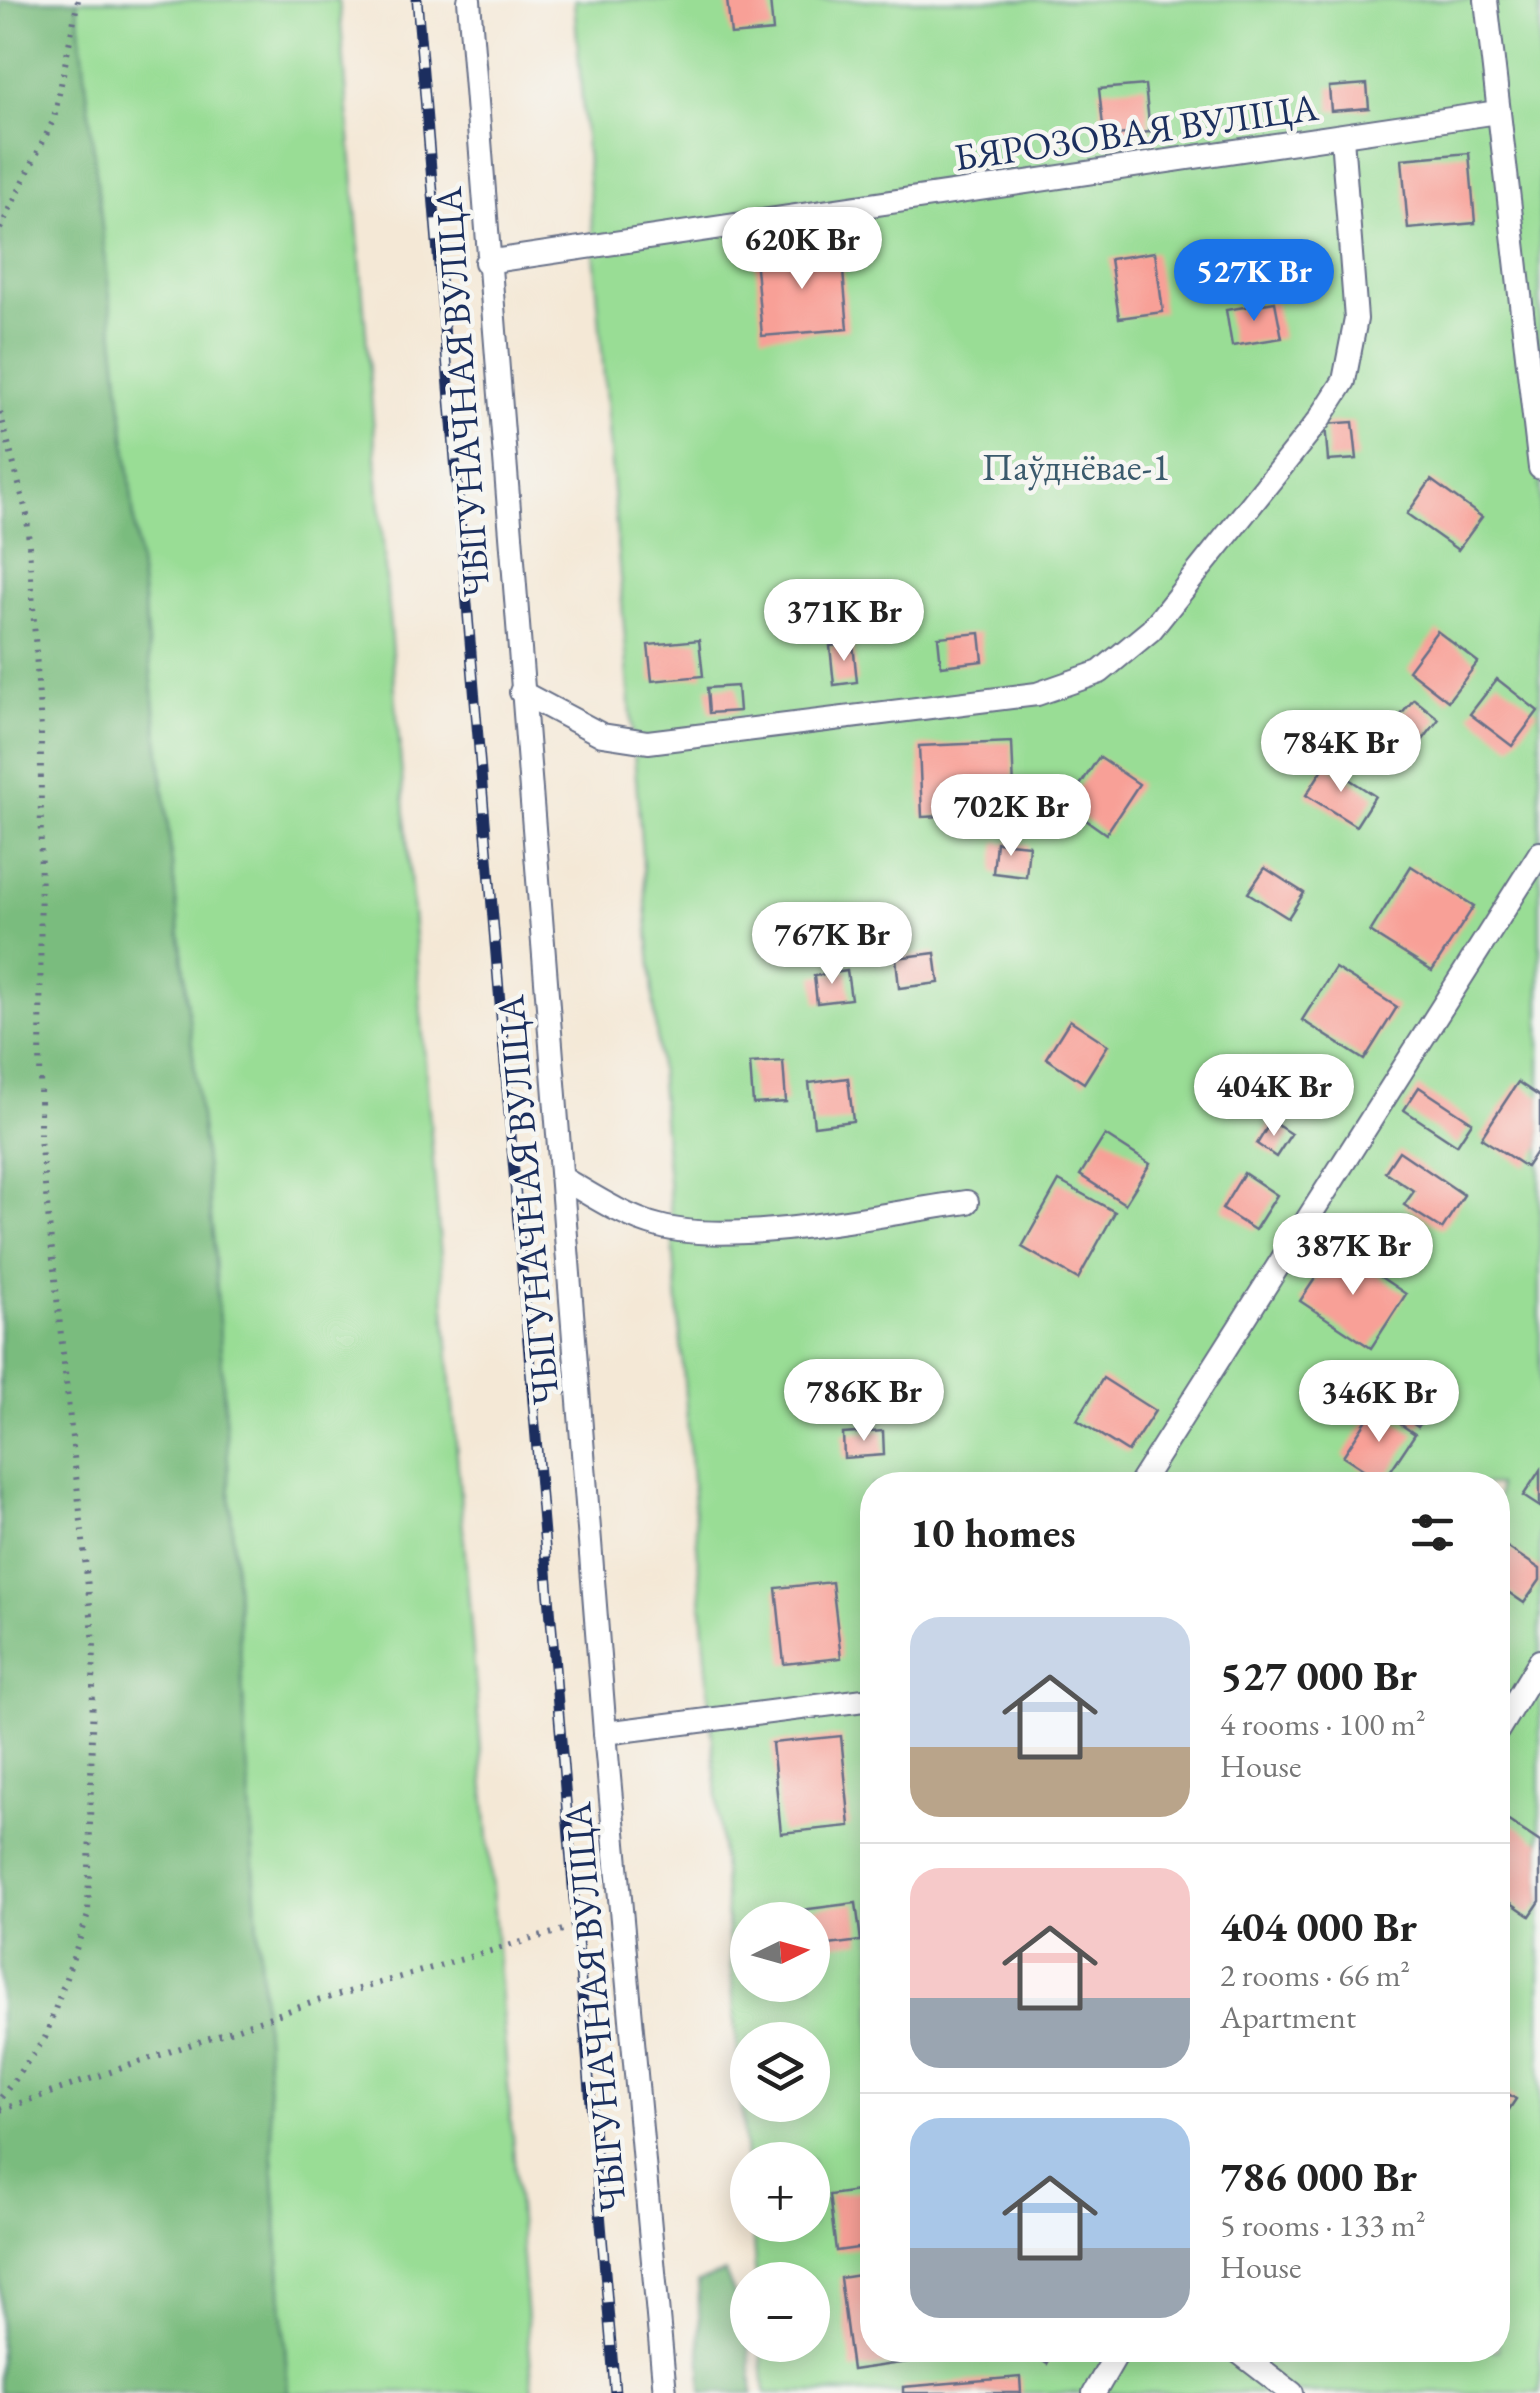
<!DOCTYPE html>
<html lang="en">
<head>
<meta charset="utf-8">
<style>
  :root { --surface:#fff; --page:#f6f6f6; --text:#222; --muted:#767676; --line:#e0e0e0; --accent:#1a73e8 }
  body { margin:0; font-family:"EB Garamond",serif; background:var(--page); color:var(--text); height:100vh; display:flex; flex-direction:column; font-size:38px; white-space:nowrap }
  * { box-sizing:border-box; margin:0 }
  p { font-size:32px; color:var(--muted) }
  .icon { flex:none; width:55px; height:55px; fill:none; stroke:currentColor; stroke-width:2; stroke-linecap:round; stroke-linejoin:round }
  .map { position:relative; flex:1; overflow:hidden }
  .details { position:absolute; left:860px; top:1472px; width:650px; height:890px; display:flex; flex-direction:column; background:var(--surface); border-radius:40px; box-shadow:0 5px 25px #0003 }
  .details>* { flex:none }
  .needle { width:65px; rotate:85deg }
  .controls { position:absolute; left:730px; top:1902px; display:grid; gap:20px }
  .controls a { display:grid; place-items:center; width:100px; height:100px; border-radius:50%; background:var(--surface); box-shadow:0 5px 25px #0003; font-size:50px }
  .price { position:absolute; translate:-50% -85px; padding:0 22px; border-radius:35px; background:#fff; color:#222; font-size:32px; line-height:65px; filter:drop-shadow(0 2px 5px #0008) }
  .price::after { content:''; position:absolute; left:50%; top:60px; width:30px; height:22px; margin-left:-15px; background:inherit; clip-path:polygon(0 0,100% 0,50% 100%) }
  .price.on { background:var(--accent); color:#fff }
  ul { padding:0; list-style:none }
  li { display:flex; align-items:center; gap:30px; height:250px; padding:0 50px }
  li+li { border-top:2px solid var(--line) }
  li span { display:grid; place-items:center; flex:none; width:280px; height:200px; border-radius:30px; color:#555 }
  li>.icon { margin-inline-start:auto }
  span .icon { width:120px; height:120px; fill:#fffc; stroke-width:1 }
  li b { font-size:42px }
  h2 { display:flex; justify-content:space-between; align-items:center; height:120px; padding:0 50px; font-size:42px }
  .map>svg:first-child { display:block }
  .green { fill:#99dd95; stroke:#5a867a; stroke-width:2.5; fill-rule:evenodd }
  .forest { fill:#7abc7e; stroke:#4a766e; stroke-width:2.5 }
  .building { fill:#f8a097 }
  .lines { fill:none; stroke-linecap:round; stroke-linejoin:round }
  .service-casing { stroke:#677088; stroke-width:26 }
  .path { stroke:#677088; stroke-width:6; stroke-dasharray:2.5 8; stroke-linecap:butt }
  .service { stroke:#fff; stroke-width:22 }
  .rail-casing { stroke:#1b2f5e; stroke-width:11 }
  .rail { stroke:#f6f6f2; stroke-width:8; stroke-dasharray:22; stroke-linecap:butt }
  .labels { text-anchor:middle; stroke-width:9; stroke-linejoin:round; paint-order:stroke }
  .street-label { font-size:38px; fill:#1b2f5e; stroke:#f6f6f2 }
  .park-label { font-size:38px; fill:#3a5a6c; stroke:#f6f6f2 }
</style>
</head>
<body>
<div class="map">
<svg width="1540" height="2393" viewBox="0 0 1540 2393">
  <rect width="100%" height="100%" fill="#f6f6f2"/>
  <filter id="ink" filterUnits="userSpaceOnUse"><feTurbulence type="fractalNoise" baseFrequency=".01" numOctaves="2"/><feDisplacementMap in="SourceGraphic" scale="20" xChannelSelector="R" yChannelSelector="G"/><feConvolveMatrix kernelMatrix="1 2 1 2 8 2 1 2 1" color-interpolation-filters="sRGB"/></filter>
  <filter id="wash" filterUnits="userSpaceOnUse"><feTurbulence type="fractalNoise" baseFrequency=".0048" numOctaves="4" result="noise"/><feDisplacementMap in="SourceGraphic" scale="40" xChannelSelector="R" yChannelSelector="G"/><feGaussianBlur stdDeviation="2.25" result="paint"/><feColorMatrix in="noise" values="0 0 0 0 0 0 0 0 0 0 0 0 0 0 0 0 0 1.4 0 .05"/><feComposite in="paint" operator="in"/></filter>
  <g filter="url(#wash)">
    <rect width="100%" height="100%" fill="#f4e8d6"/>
    <g class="green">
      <polygon points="77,0 339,0 533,2393 288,2393 214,1245"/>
      <path d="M574,0H1540V2393H765L761,2345H812V2280H756L752,2225H812V2160H748L747,2172ZM872,1485H1498V2350H872ZM748,1920H812V1985H748ZM748,2040H812V2105H748Z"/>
    </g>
    <g class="forest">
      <polygon points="0,0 77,0 214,1245 288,2393 0,2393"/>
      <polygon points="725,2272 747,2325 753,2393 702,2393 698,2282"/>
    </g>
    <g id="blocks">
      <g class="building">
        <polygon points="727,0 770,0 773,31 731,35"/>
        <polygon points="1367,84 1369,108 1331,111 1329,87"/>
        <polygon points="1145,85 1150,132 1104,136 1099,89"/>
        <polygon points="1469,153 1475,223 1408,229 1402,159"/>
        <polygon points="841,248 848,329 762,336 755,256"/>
        <polygon points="1155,252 1163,312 1119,318 1110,259"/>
        <polygon points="1275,302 1282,338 1232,346 1226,310"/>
        <polygon points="1353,422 1357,459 1328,461 1325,424"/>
        <polygon points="1431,480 1482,517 1458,550 1407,514"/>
        <polygon points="1437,631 1478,662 1448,701 1408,670"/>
        <polygon points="980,633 983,661 941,666 938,637"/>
        <polygon points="699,640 703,676 652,681 648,645"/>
        <polygon points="853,643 857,682 834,685 830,646"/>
        <polygon points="1497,679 1538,711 1512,746 1470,714"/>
        <polygon points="737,686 739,711 709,713 707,688"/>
        <polygon points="1414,699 1439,719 1422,741 1396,721"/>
        <polygon points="1012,742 1015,813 922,817 919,746"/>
        <polygon points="1099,757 1139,784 1106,834 1066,806"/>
        <polygon points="1326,764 1375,796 1356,826 1306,795"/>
        <polygon points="996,842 1029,845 1026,877 993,873"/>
        <polygon points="1411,866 1474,906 1432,971 1370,932"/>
        <polygon points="1265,868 1304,893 1288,918 1248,893"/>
        <polygon points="935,953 939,983 899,988 896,958"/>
        <polygon points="1335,968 1397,1007 1364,1060 1302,1020"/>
        <polygon points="847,971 851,999 817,1003 814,976"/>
        <polygon points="1070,1020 1108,1045 1084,1083 1046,1058"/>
        <polygon points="783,1061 786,1102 753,1104 750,1063"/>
        <polygon points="848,1078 853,1121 814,1126 809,1083"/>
        <polygon points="1518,1082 1540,1097 1540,1146 1526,1167 1481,1138"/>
        <polygon points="1419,1087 1472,1122 1457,1145 1404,1110"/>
        <polygon points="1271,1121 1291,1134 1276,1157 1257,1144"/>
        <polygon points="1105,1135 1150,1164 1125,1204 1080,1175"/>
        <polygon points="1399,1151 1464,1195 1442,1229 1404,1205 1414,1191 1385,1172"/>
        <polygon points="1244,1173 1277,1195 1255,1230 1222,1209"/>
        <polygon points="1059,1181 1115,1212 1078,1279 1022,1247"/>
        <polygon points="1336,1247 1406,1294 1371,1348 1300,1301"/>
        <polygon points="1417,1374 1442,1391 1418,1427 1392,1410"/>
        <polygon points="1103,1378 1155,1411 1128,1452 1077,1420"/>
        <polygon points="1375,1407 1415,1434 1383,1482 1343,1456"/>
        <polygon points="883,1431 884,1455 844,1458 843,1434"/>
        <polygon points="1540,1470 1540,1507 1523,1496"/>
        <polygon points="1498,1541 1540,1569 1540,1580 1524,1603 1498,1585"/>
        <polygon points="832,1582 841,1658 784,1664 776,1588"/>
        <polygon points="841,1736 850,1826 781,1833 772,1743"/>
        <polygon points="1498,1814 1540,1842 1540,1901 1530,1916 1498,1894"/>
        <polygon points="856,1903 861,1941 812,1947 812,1920 786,1920 785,1912"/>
        <polygon points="1498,2087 1516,2099 1498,2126"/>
        <polygon points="872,2189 872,2246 836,2251 829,2195"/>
        <polygon points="872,2273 872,2350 934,2350 935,2358 852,2370 840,2278"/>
        <polygon points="1026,2350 1055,2350 1047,2364"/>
        <polygon points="1020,2377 1021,2393 903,2393 903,2387"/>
      </g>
    </g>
  </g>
  <g filter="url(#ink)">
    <use href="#blocks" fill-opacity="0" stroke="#677088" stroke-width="2.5"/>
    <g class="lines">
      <g class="service-casing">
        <g id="service">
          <polyline points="469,0 605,1733 665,2393"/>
          <polyline points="1486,0 1540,468"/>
          <polyline points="486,262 1498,112"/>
          <polyline points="521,692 602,735 648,742 1037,694 1100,672 1151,630 1319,420 1344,381 1356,319 1342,137"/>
          <path d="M562,1178C593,1196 624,1217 659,1226C735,1247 885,1213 967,1202"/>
          <polyline points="1139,1485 1540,853"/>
          <polyline points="1498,1730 1540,1661"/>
          <polyline points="605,1733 872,1699"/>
          <polyline points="1236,2350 1292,2393"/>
          <polyline points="1094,2393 1119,2350"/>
        </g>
      </g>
      <g class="path">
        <polyline points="0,229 54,119 78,0"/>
        <polyline points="0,412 27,515 41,729 40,1139 94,1643 88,1915 45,2038 0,2099"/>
        <polyline points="0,2110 314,2002 594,1921"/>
      </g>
      <use href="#service" class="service"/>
      <g class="rail-casing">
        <polyline id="rail" points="417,0 615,2393"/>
      </g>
      <use href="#rail" class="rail"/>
    </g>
  </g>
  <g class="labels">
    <g class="street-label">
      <text transform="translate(1136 132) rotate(-8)" y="13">БЯРОЗОВАЯ ВУЛІЦА</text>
      <text transform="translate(462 392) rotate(-94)" y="13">ЧЫГУНАЧНАЯ ВУЛІЦА</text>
      <text transform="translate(528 1200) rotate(-95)" y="13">ЧЫГУНАЧНАЯ ВУЛІЦА</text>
      <text transform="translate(595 2007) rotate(-95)" y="13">ЧЫГУНАЧНАЯ ВУЛІЦА</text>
    </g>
    <g class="park-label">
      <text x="1076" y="480">Паўднёвае-1</text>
    </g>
  </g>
</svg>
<div class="controls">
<a><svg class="needle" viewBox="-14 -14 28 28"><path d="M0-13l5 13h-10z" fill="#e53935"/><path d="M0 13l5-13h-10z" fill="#767676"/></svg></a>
<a><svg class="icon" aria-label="layers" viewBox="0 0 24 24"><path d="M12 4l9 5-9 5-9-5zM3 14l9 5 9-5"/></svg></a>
<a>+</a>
<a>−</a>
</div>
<b class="price" style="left:802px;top:292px">620K Br</b>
<b class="price on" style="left:1254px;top:324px">527K Br</b>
<b class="price" style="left:844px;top:664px">371K Br</b>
<b class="price" style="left:1341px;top:795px">784K Br</b>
<b class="price" style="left:1011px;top:859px">702K Br</b>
<b class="price" style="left:832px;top:987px">767K Br</b>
<b class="price" style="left:1274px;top:1139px">404K Br</b>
<b class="price" style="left:1353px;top:1298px">387K Br</b>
<b class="price" style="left:864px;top:1444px">786K Br</b>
<b class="price" style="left:1379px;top:1445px">346K Br</b>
<section class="details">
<h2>10 homes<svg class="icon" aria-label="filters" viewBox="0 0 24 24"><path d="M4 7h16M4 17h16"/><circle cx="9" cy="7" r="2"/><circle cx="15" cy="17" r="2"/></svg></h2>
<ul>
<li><span style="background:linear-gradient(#c9d6e8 65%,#b9a48a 0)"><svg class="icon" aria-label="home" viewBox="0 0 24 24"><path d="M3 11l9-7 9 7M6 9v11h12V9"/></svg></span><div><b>527 000 Br</b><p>4 rooms · 100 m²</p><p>House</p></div></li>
<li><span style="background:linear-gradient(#f6c9c9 65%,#9aa5b1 0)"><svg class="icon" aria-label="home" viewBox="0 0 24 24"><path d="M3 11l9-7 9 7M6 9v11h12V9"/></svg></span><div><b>404 000 Br</b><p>2 rooms · 66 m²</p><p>Apartment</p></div></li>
<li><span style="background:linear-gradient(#a9c7e8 65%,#9aa5b1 0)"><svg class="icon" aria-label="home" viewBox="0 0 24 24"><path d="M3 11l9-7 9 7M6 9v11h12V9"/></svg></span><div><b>786 000 Br</b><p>5 rooms · 133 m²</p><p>House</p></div></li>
</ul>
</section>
</div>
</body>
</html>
